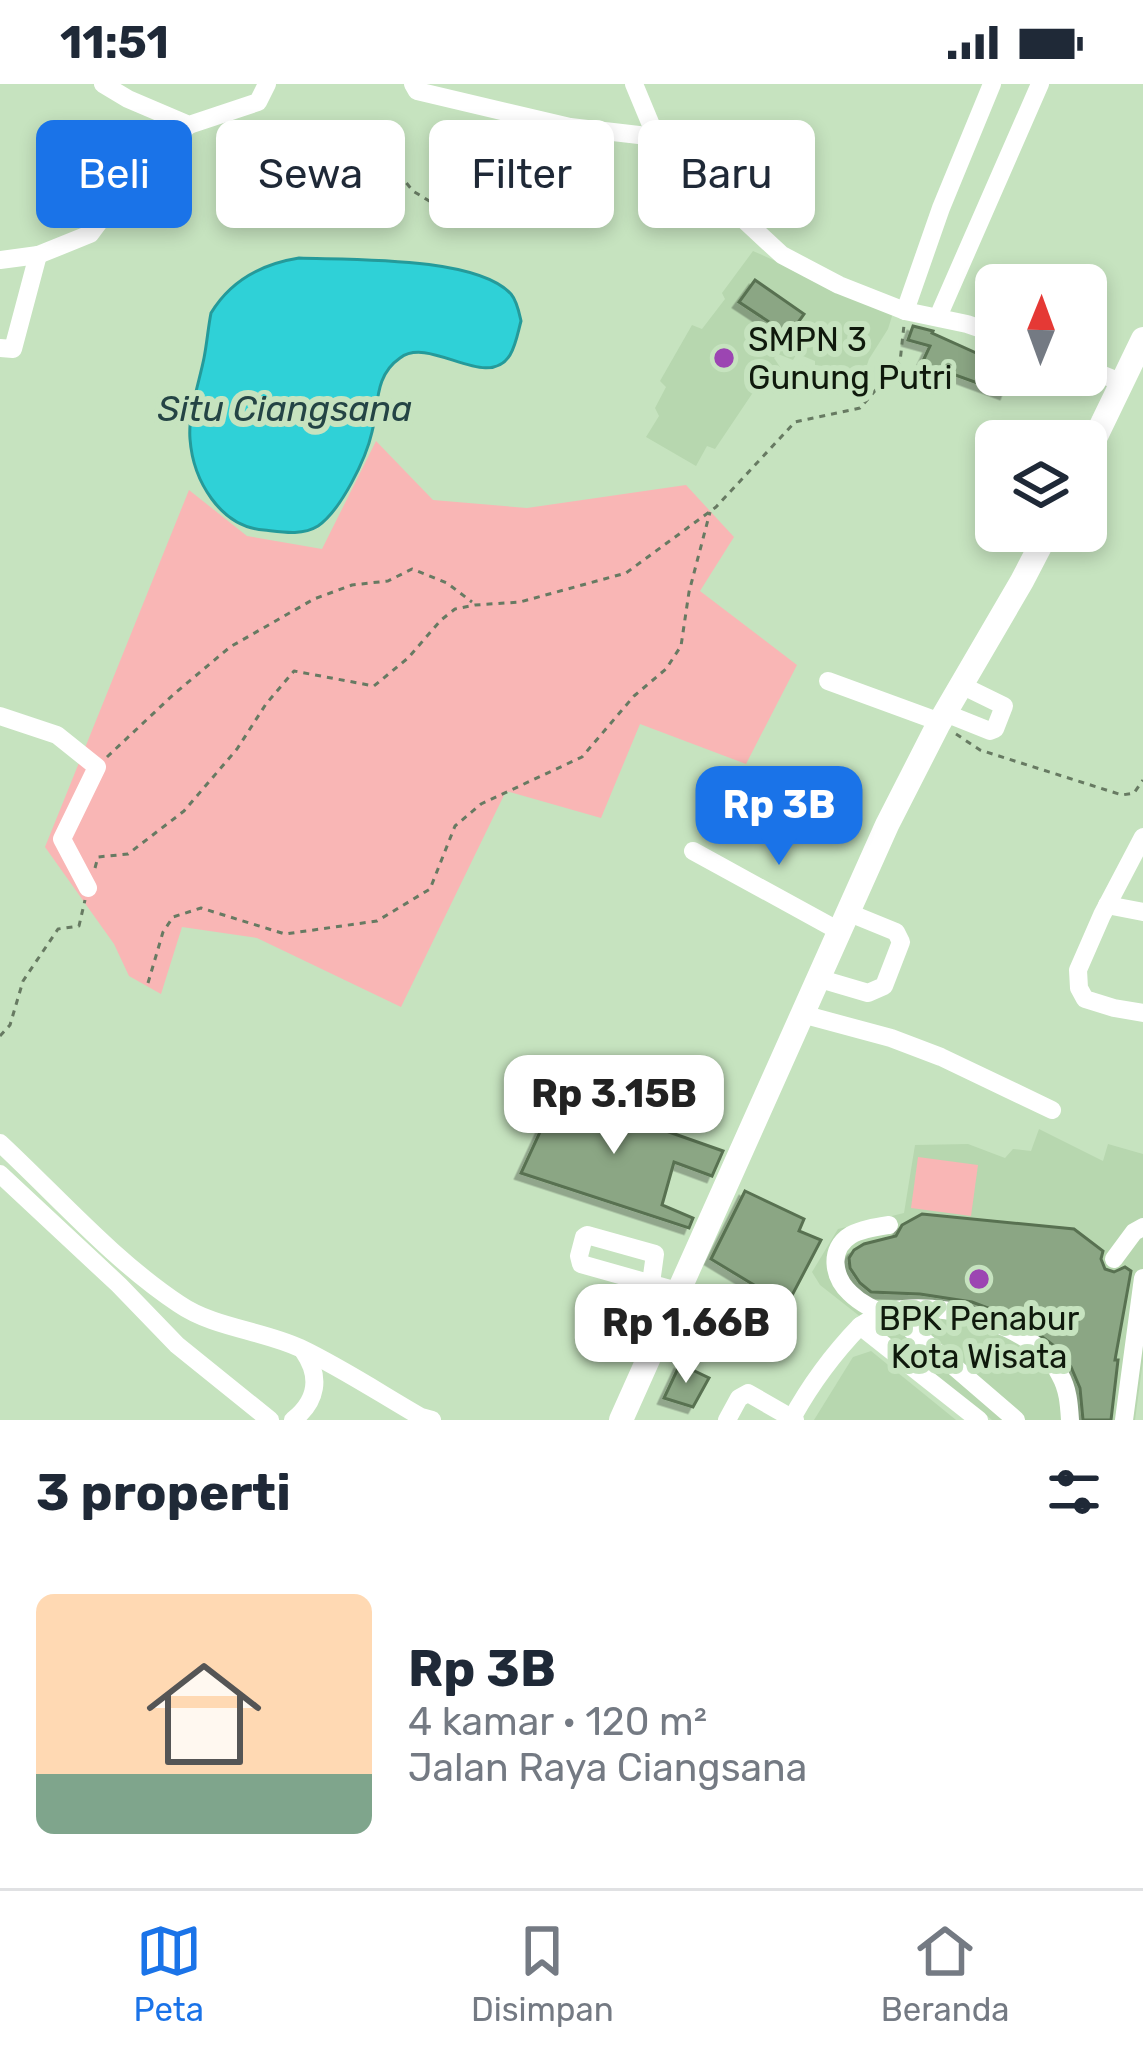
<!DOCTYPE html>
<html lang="id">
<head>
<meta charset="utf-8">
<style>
  :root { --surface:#fff; --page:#f2f2f3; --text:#1f2937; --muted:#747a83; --line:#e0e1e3; --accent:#1a73e8 }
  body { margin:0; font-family:Rubik,sans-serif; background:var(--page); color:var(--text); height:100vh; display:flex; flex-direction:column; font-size:45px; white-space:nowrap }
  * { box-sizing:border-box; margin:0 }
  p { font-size:39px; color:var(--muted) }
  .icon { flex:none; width:66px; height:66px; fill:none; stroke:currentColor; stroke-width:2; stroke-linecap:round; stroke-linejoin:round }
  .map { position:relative; height:1336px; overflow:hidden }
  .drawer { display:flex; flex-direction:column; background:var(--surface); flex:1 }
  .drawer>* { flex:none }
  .banner { position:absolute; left:36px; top:36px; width:1071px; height:108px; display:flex; gap:24px }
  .needle { width:78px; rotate:1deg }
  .buttons { position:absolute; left:975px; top:180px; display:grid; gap:24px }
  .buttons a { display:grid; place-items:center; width:132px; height:132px; border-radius:18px; background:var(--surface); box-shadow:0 6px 18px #0003; font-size:60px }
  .price { position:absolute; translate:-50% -102px; padding:0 27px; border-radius:24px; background:#fff; color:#222; font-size:39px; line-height:78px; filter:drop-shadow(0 3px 6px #0008) }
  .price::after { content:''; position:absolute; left:50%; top:72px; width:36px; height:27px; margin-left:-18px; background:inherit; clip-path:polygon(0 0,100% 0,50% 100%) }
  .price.selected { background:var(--accent); color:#fff }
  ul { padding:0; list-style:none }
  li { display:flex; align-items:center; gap:36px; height:300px; padding:0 36px }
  li span { display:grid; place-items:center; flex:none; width:336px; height:240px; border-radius:18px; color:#555 }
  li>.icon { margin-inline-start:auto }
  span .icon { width:144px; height:144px; fill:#fffc; stroke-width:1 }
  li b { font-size:51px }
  h2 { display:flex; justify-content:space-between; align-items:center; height:144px; padding:0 36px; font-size:51px }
  .pill { padding:0 42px; border-radius:18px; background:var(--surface); box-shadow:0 6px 18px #0003; font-size:42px; line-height:108px }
  .pill.selected { background:var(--accent); color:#fff }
  .status { display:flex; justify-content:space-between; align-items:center; height:84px; padding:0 60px; background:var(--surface); direction:ltr }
  .status svg { height:33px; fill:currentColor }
  .tabs { display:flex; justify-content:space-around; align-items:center; height:168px; border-top:3px solid var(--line); background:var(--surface); font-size:33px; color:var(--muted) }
  .tabs a { display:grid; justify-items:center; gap:6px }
  .tabs .selected { color:var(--accent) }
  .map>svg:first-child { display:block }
  .built { fill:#b7d7af }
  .green { fill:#f9b6b5 }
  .water { fill:#2fd1d7; stroke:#259a9a; stroke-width:3 }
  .building { fill:#8ba684; stroke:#587151; stroke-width:3; filter:url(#shadow) }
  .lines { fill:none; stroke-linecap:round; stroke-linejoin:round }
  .path { stroke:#677a62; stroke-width:3; stroke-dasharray:6 6; stroke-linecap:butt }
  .minor { stroke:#fff; stroke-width:18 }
  .major { stroke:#fff; stroke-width:24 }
  .poi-dot { fill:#9c45b2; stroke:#c6e3bf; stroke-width:4.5 }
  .labels { text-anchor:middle; stroke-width:12; stroke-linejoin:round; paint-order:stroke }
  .poi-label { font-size:33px; fill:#0f190c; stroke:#c6e3bf; text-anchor:start }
  .water-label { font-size:36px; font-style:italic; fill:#244445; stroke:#c6e3bf }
</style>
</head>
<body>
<div class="status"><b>11:51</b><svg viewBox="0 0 49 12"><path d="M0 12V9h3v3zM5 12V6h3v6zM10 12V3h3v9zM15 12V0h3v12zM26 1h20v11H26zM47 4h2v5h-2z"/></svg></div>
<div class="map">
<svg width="1143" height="1336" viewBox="0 0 1143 1336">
  <defs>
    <filter id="shadow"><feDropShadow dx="-5.5" dy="5.5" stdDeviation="0" flood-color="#0004"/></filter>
  </defs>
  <rect width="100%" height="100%" fill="#c6e3bf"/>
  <g class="built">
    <polygon points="753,167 893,229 888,245 869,275 865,287 852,289 839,284 815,281 815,277 803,272 796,271 793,276 778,270 774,274 782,286 767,297 762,295 715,365 707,362 696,382 646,353 659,332 655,324 666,303 660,297 692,241 702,245 725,215 722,209"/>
    <polygon points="1039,1045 1103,1077 1108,1060 1143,1070 1143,1277 1135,1336 992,1336 820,1201 812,1188 838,1145 904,1129 915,1061 968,1060 1005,1074 1013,1065 1031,1067"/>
    <polygon points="871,1267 956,1336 814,1336 853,1273"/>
  </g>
  <g class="green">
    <polygon points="376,357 433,416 527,424 686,401 734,453 700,507 797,581 746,680 640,640 601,734 506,707 401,923 257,854 182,843 161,910 129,892 114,860 45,763 189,406 247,452 322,465"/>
    <polygon points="918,1073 978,1081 971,1132 911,1124"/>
  </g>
  <path class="water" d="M299,174C349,176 476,172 511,210C517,217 519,228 521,237C518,248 516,261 510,271C487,308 430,251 400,274C374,292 379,320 372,348C366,375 341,426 318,442C302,452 282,448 264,446C220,443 193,396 190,355C188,330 199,299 204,274C207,259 208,244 211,229C231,196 261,180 299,174Z"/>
  <g class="building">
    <polygon points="755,196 804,230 789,251 739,218"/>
    <polygon points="913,242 933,247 932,249 996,278 996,291 1012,291 1005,309 922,279 930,262 908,256"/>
    <polygon points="558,1009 723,1067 712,1092 674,1078 662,1121 693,1134 689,1144 521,1089"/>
    <polygon points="745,1107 804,1135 799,1147 821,1156 787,1221 711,1175"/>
    <polygon points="922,1130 1074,1145 1103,1167 1101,1175 1105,1185 1114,1188 1125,1183 1131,1187 1115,1276 1118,1276 1111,1336 1083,1336 1080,1304 1071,1283 1057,1264 1020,1236 972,1218 920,1210 871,1208 860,1199 850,1184 849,1174 854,1166 864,1160 896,1152 902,1141"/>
    <polygon points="680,1280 709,1294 693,1323 664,1314"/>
  </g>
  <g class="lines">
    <g class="path">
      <path d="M244,39L330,69L385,73L413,107L439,123L456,117L493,124C519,106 559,89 568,57"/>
      <polyline points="956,650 980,666 1122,711 1134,709 1143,696"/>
      <polyline points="107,673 174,610 230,563 314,515 352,501 388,497 412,485 447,499 472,518"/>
      <polyline points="95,784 98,773 128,770 184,727 237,665 266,620 294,587 374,602 408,574 441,536 455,525 475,521 520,518 626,489 716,423 795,338 860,324 900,278 904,241"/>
      <polyline points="148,899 163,848 173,833 201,824 285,850 377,837 430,805 455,742 481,720 582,673 634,612 666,585 681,562 689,508 710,428"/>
      <polyline points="0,952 10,941 23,897 58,845 79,842 85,816"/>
    </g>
    <g class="minor">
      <polyline points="103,0 128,15 189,41 258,18 267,0"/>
      <polyline points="413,0 417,7 570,43 656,53 689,64 707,77 743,135 782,171 839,201 905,227 967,240 996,250"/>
      <polyline points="634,0 656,53"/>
      <polyline points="0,176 38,171 90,150 128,99 189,41"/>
      <polyline points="905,227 941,124 992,0"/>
      <polyline points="938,233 1040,0"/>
      <polyline points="0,264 13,265 38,171"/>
      <polyline points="1086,284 1123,299"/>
      <polyline points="828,597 940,638"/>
      <polyline points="945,629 990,647 995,645 1004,622 961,601"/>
      <polyline points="0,632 57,651 97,683 62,755 88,804"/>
      <polyline points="1143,753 1102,831 1078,886 1079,904 1085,915 1114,924 1143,929"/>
      <polyline points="693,767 839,847"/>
      <polyline points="1107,821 1143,828"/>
      <polyline points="817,894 868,909 884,902 901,858 896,848 847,828"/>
      <polyline points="802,930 891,954 941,973 1052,1026"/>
      <path d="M0,1059C57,1112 114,1177 179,1220C214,1244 261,1246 300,1264C342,1284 381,1310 421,1333L432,1336"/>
      <polyline points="0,1090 119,1201 177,1261 270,1336"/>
      <path d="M889,1141C876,1143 862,1145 851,1151C828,1165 833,1193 850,1209C865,1224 884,1229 901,1237L1016,1336"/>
      <polyline points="1114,1175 1134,1148 1143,1143"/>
      <polyline points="651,1199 655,1170 587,1151 584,1153 579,1172 581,1180 677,1207"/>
      <path d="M860,1242C874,1233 887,1226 903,1225C955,1220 1035,1242 1060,1291C1068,1305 1069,1320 1070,1336"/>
      <path d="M293,1336C317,1317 321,1293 304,1268"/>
      <polyline points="727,1336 739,1314 748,1309 795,1336"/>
      <path d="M791,1336C810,1301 832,1271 860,1242L979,1336"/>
      <polyline points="1124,1336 1143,1194"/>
    </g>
    <g class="major">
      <polyline points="1086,373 1143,255"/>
      <polyline points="621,1336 887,741 938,641 1022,497 1048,447"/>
    </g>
  </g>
  <g class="poi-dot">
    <circle cx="724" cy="274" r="12"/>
    <circle cx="979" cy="1195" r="12"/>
  </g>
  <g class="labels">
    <g class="poi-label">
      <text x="748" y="267">SMPN 3<tspan x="748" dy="38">Gunung Putri</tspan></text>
      <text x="979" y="1246" text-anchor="middle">BPK Penabur<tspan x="979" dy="38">Kota Wisata</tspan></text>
    </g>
    <g class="water-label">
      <text x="285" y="337">Situ Ciangsana</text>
    </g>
  </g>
</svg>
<div class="buttons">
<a><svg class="needle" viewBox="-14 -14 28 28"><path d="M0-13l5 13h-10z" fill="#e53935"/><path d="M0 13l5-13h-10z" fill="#747a83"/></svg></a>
<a><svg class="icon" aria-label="layers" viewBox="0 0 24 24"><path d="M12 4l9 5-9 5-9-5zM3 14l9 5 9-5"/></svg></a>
</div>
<b class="price selected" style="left:779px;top:784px">Rp 3B</b>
<b class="price" style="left:614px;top:1073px">Rp 3.15B</b>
<b class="price" style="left:686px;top:1302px">Rp 1.66B</b>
<div class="banner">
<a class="pill selected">Beli</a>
<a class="pill">Sewa</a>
<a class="pill">Filter</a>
<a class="pill">Baru</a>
</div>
</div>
<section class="drawer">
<h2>3 properti<svg class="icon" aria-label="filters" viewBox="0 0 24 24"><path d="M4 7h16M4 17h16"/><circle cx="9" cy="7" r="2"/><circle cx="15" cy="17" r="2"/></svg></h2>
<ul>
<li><span style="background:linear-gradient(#ffd9b3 75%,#7fa58c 0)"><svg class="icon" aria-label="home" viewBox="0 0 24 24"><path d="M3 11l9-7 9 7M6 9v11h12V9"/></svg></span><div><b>Rp 3B</b><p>4 kamar · 120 m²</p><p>Jalan Raya Ciangsana</p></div></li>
</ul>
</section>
<nav class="tabs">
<a class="selected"><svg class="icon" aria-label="map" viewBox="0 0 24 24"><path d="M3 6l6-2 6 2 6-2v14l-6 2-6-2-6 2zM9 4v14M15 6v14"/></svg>Peta</a>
<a><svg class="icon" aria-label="saved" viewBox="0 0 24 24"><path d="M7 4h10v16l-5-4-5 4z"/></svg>Disimpan</a>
<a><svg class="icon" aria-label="home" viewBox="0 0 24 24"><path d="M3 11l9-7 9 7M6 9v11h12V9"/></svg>Beranda</a>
</nav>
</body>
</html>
